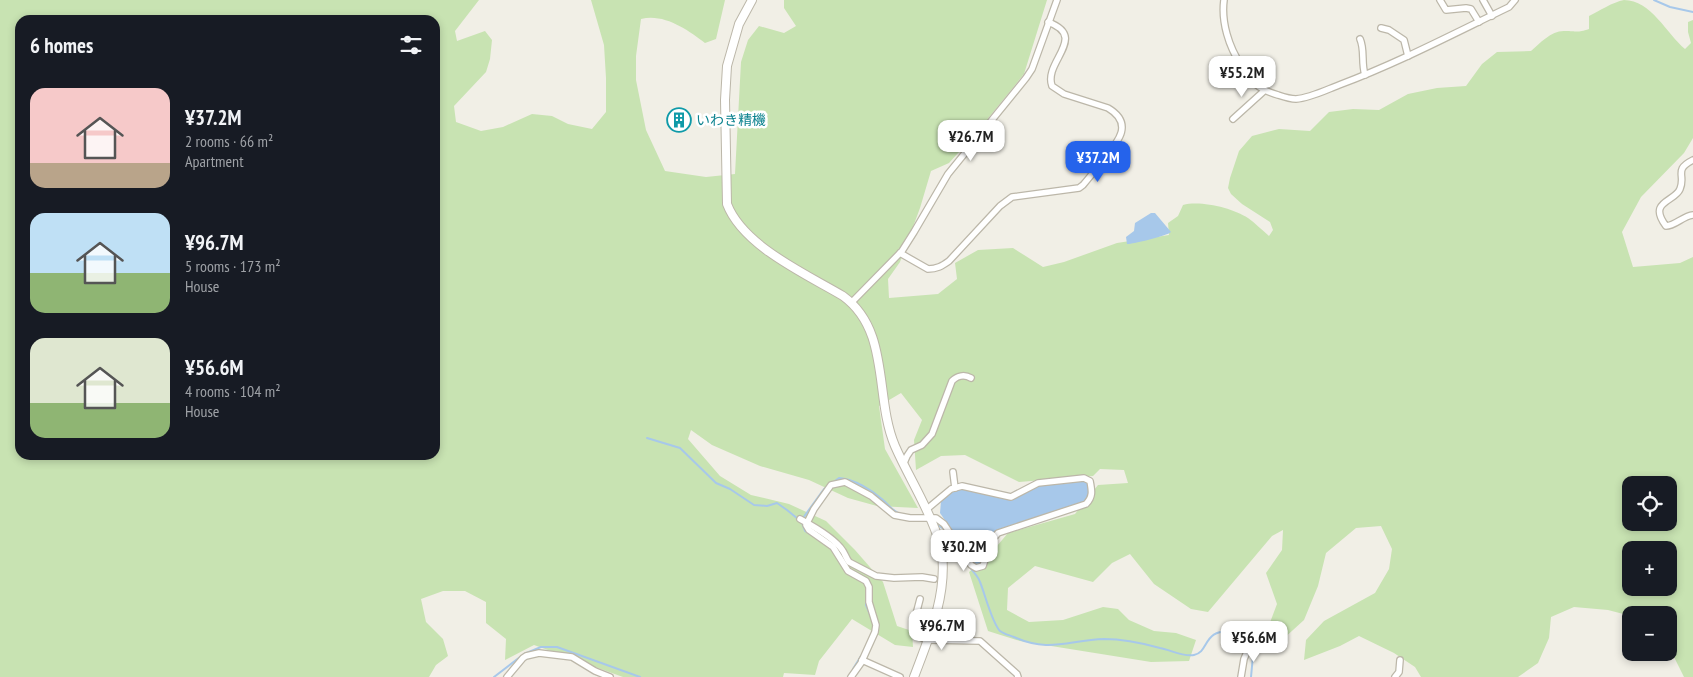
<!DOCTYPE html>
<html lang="en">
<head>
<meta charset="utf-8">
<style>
  :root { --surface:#171b24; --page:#20242c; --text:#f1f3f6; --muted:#9ea1a6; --accent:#2563eb }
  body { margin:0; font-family:"PT Sans Narrow","Noto Sans JP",sans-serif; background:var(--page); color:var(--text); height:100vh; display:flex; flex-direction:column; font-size:19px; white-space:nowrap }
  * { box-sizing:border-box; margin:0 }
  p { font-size:16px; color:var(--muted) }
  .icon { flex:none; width:28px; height:28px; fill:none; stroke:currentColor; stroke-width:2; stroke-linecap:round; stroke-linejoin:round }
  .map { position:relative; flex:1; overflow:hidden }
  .details { position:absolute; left:15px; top:15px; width:425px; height:445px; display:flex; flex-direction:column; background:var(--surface); border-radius:15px; box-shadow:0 2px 8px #0003 }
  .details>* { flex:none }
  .buttons { position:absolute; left:1622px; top:476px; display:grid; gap:10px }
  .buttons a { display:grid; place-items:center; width:55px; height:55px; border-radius:10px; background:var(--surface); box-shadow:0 2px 8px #0003; font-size:25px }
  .price { position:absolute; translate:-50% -42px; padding:0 11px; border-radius:10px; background:#fff; color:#222; font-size:16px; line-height:32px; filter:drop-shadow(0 1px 2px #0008) }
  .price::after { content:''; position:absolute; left:50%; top:30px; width:15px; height:11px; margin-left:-8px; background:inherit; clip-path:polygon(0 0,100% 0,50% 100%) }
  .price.selected { background:var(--accent); color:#fff }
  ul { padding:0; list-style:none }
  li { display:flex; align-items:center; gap:15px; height:125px; padding:0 15px }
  li span { display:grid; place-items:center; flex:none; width:140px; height:100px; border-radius:15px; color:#555 }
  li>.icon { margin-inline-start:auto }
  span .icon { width:60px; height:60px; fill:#fffc; stroke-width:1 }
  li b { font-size:21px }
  h2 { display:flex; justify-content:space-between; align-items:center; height:60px; padding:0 15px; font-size:21px }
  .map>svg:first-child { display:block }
  .green { fill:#c8e3b2; fill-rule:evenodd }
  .water { fill:#a7c8ea }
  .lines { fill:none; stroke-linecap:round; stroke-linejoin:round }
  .stream { stroke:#a7c8ea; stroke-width:2 }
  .minor-casing { stroke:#bcb7a9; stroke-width:8 }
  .tertiary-casing { stroke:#bcb7a9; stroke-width:10 }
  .minor { stroke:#fff; stroke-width:5.5 }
  .tertiary { stroke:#fff; stroke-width:8 }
  .labels { text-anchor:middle; stroke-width:5; stroke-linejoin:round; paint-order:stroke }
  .culture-label { font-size:14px; fill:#0d838f; stroke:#fff; text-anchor:start }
</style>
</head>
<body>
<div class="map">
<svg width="1693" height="677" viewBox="0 0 1693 677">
  <rect width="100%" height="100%" fill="#f1efe6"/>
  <path class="green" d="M0,0H479L455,31L457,41L485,31L492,40L490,59L486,72L454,106L456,122L481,131L503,127L532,114L552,116L568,124L592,129L606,112V78L604,45L591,0H725L716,39L705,43C688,30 664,13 641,19L636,56V80L646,130L665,171L706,177L735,174L741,62L748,40L759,26L784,33L796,26L784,8V0H1047L1024,74L977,132L949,163L931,171L920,208L900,262L888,279L889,298L938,294L957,279L955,263L978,250L1013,248L1043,267L1064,262L1117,243L1169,235L1168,223L1178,216L1183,205C1200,200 1233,208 1248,218C1255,223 1262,230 1269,236L1273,230L1270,222L1242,204L1231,194L1228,188L1230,178L1239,151L1252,136L1279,129L1310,131L1329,112L1353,109L1379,110L1408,94L1437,88L1466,86L1482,64L1497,52L1531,51C1540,43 1552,30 1565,31C1577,31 1577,33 1589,29V16C1599,11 1613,2 1624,0C1651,0 1667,34 1685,49L1691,43L1688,32V22L1693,20V138L1684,153L1641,197L1622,232L1633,267L1680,263L1693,257V677H1684L1669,647V615L1631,616L1608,610L1574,607L1551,617L1549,638L1538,663L1518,677H1421L1415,667L1394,653L1359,636L1340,646L1304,660L1306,640L1324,621L1375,593L1389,569L1392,549L1381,526L1356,528L1326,553L1318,586L1304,620L1282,640L1266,633L1277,604L1266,573L1282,550L1283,530L1272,536L1208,612L1191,609L1154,584L1130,554L1112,563L1093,582L1035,566L1008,588L1007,610L1029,622L1063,620L1103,607L1118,609L1129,620L1154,631L1176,633L1196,640L1189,661L1151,662L1020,641L988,631L969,572L993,553L997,546L1008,533L1075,514L1098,485L1128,483L1124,470L1100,469L1093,476L1019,482L965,455L941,456L916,470L914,440L922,420L901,393L879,406L885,449L918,508L877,506L848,498L809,480L760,466L712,445L691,430L688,439L720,476L751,495L789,504L826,521L855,550L883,582L897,626L912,631L913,647L895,645L852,619L819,661L815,675L784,673L783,677H623L534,645L505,660L506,639L486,623V602L465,591H443L421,599L426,622L443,639L448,656L436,665L429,677H0ZM20,20H435V455H20ZM1631,485H1669V522H1631ZM1631,550H1669V588H1631Z"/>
  <g class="water">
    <path d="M1151,213H1155L1171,232C1167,236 1133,244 1127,244L1126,237L1134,231L1135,223Z"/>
    <polygon points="1084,481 1088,483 1089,494 1084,503 1061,509 997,531 981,564 976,565 940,513 941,501 952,491 962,488 1012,499 1039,485"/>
  </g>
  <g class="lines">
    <g class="stream">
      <polyline points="1654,0 1670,7 1693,12"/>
      <polyline points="647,438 680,448 716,483 730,489 754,505 767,506 777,503 787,510 798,519"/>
      <path d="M803,518L824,489L839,478C854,479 872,490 883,500C888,504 892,510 898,513"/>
      <polyline points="802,523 805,531 815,537"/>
      <polyline points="936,524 944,529"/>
      <path d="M969,566C973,572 978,576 980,582C985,594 992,623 1000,631C1004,634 1009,635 1014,637C1049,653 1069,640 1104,639C1123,639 1142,643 1160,648C1171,650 1183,657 1194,655C1210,652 1202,628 1233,632C1244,633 1249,636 1254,645L1251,677"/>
      <polyline points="866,598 866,605 872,619"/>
      <polyline points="524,654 541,647 557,647 640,677"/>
      <polyline points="853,669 861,656"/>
      <polyline points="494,677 520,657"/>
    </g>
    <g class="minor-casing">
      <g id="minor">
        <path d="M1224,0C1221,22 1229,47 1241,65C1253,83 1257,89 1278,95C1284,97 1290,99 1296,99C1310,98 1326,90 1339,85C1398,63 1453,34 1509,7L1515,0"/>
        <polyline points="1440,0 1446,10 1466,8 1471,9 1479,22"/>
        <polyline points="1483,0 1492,16"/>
        <polyline points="1381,28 1389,30 1404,40 1408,56"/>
        <path d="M1360,39C1365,50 1361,63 1365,75"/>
        <polyline points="1233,119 1264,91"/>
        <path d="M1693,160C1673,170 1686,175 1680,189C1675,202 1647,201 1666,226C1675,226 1683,216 1693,215"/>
        <path d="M900,253L928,269C937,269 942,266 949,261L1000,206L1012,197L1079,188L1083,185C1090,177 1096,169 1103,160C1117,143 1135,124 1108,108L1064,94L1052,86C1043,62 1089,37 1048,22"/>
        <polyline points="851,303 902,251 914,232 948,174 1026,78 1032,69 1057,0"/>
        <path d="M904,463L907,456L911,450L922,445L932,434L952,381C957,376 964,374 971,378"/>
        <polyline points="953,472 955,488"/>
        <path d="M800,519C813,526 835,538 843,551C845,554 846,558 849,562L876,576L894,578L922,577L934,579"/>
        <polyline points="920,599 914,622 922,638 928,640 980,641 1017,674 1018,677"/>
        <polyline points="862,660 900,677"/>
        <polyline points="507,677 523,658 526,656 539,653 572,657 595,671 610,677"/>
        <path d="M851,677L861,663L875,632L876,625L869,602V587L866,581L848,571L833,547L809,530L806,525L814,509L831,485L845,482L871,496L894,515L910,518H936L944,524L971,565L976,568L983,566L991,541L998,533L1086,504C1093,497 1092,491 1090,481L1084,478L1038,483L1011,497L962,486L951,489L927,509"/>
        <polyline points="1241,677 1244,659 1250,645"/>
        <polyline points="1395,677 1399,672 1400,660"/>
      </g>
    </g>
    <g class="tertiary-casing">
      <path id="tertiary" d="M752,0L739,24L727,66L725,100L727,204C743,246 806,274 843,296C891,331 874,397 895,446C908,476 926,503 937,535C939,540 942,547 942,553C947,596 929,637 914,677"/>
    </g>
    <use href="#minor" class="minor"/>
    <use href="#tertiary" class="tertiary"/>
  </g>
  <defs>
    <g id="building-ring" transform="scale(1.25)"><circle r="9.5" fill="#fff" stroke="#0f9aa8" stroke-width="1.5"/><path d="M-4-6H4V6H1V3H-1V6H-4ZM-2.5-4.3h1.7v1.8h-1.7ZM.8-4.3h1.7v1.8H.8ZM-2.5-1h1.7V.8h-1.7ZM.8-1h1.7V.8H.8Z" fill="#0f9aa8"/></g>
  </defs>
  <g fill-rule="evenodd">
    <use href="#building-ring" x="679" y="120"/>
  </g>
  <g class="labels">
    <g class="culture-label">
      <text x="696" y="125">いわき精機</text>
    </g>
  </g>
</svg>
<div class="buttons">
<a><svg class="icon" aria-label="locate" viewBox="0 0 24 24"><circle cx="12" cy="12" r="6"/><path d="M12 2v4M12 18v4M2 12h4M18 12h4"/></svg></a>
<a>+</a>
<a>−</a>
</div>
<b class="price" style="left:1242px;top:98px">¥55.2M</b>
<b class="price" style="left:971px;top:162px">¥26.7M</b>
<b class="price selected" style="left:1098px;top:183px">¥37.2M</b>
<b class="price" style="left:964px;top:572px">¥30.2M</b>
<b class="price" style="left:942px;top:651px">¥96.7M</b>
<b class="price" style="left:1254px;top:663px">¥56.6M</b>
<section class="details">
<h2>6 homes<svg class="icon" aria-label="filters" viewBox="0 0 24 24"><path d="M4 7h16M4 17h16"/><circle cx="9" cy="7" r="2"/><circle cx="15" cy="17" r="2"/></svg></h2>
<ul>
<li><span style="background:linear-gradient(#f6c9c9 75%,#b9a48a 0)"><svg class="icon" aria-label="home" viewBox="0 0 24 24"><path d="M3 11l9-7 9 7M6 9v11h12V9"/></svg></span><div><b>¥37.2M</b><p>2 rooms · 66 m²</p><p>Apartment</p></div></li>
<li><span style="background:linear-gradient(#bfe0f5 60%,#8fb573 0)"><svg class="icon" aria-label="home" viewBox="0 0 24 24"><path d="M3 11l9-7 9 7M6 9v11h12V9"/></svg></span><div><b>¥96.7M</b><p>5 rooms · 173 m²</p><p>House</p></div></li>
<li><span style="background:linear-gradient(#dfe7d0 65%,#8fb573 0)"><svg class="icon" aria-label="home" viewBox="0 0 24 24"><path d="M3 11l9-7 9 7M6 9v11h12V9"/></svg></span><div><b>¥56.6M</b><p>4 rooms · 104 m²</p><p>House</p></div></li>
</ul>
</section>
</div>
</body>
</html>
